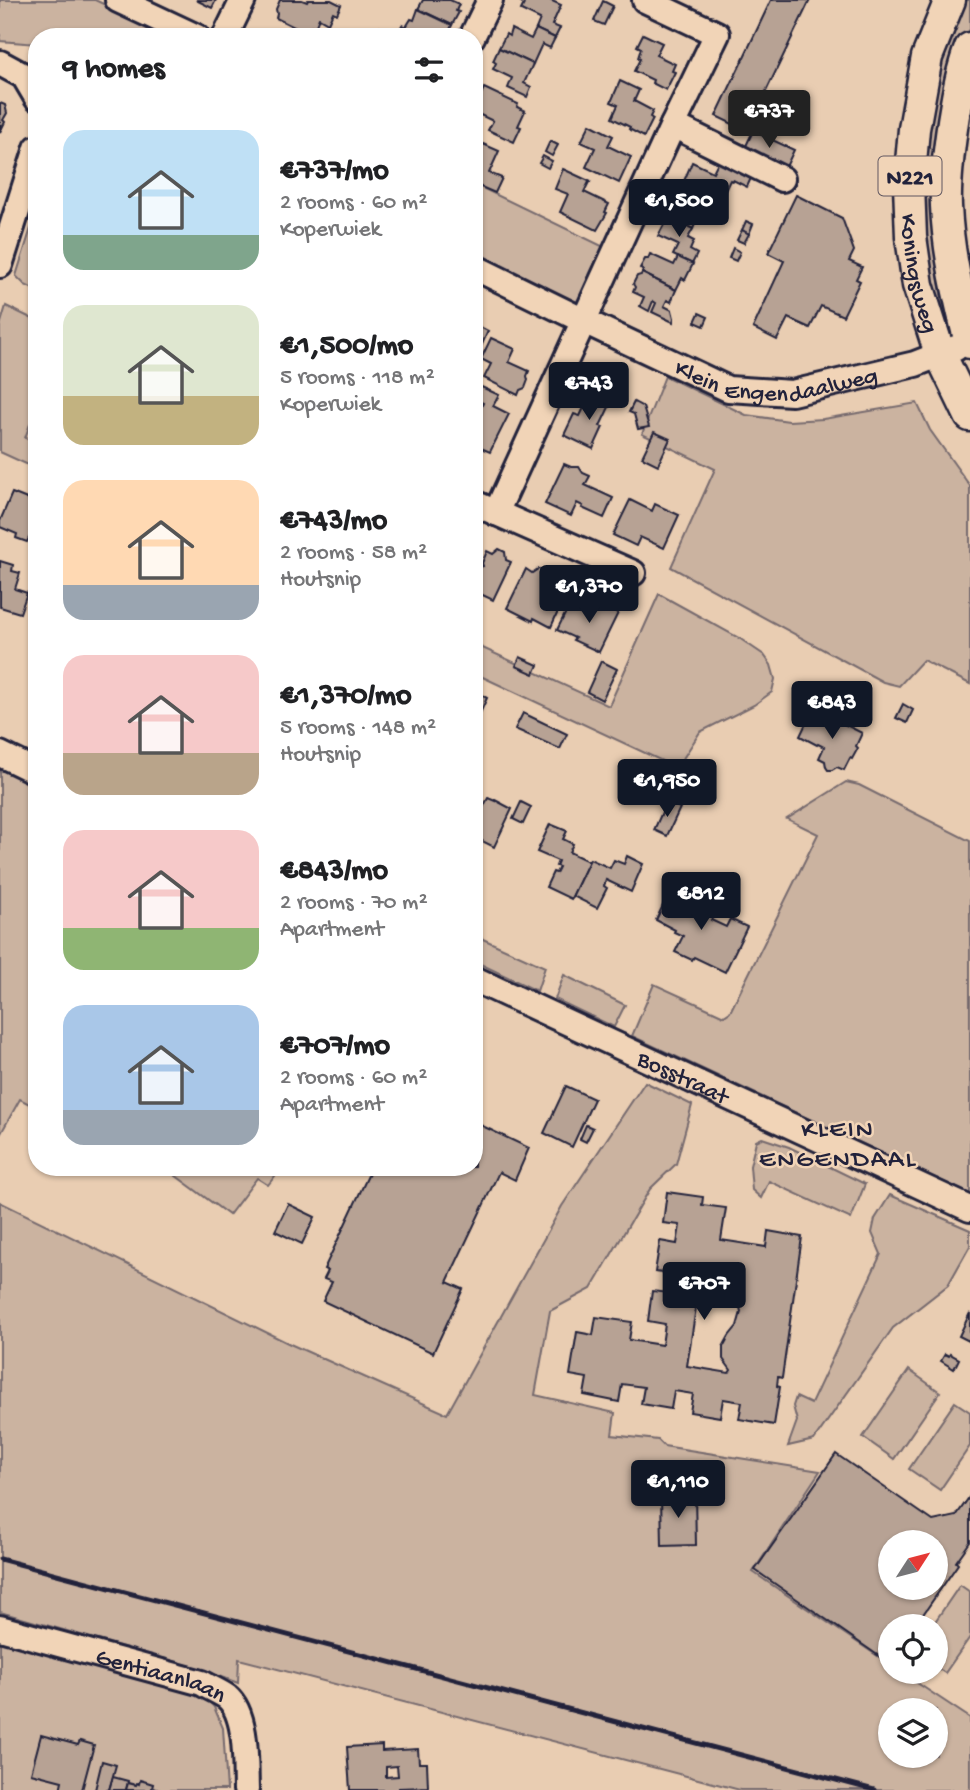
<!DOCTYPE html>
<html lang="en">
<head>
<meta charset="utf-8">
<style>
  :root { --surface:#fff; --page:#f6f6f6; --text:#202124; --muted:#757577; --accent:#111827 }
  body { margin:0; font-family:"Gochi Hand",sans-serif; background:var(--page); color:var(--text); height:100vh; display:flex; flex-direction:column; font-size:26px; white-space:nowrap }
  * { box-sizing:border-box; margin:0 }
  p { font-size:23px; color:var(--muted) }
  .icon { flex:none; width:38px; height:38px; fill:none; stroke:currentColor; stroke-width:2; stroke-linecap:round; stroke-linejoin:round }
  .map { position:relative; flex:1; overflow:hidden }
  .sheet { position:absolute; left:28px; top:28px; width:455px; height:1148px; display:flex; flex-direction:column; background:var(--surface); border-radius:28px; box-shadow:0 2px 5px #0004 }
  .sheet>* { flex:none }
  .needle { width:46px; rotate:54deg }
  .controls { position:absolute; left:878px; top:1530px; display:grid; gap:14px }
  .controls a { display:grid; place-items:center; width:70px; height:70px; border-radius:50%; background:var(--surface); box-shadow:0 2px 5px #0004; font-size:35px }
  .price { position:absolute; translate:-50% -60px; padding:0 16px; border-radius:7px; background:var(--accent); color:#fff; font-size:23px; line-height:46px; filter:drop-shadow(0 2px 4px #0008) }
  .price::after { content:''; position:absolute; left:50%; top:42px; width:21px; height:16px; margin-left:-10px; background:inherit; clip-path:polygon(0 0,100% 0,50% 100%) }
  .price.on { background:#222; color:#fff }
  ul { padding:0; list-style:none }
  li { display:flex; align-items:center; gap:21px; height:175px; padding:0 35px }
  li span { display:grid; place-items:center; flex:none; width:196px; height:140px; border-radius:21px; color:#555 }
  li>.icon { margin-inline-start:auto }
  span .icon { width:84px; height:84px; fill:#fffc; stroke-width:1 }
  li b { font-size:30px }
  h2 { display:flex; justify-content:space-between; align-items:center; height:84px; padding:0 35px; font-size:30px }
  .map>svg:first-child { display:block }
  .green { fill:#cbb3a0; stroke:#766a6e; stroke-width:2; fill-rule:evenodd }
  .building { fill:#b7a294; stroke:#22223b; stroke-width:2; fill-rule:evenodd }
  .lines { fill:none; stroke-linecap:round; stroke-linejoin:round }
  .minor-casing { stroke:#22223b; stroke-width:30 }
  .major-casing { stroke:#22223b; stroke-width:35 }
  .minor { stroke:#f1d4b7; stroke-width:24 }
  .major { stroke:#f1d4b7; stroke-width:30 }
  .rail { stroke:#22223b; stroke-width:5 }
  .labels { text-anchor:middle; stroke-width:5; stroke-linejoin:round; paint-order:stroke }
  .shield { fill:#f1d4b7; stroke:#605760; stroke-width:2 }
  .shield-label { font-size:23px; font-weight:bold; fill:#22223b }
  .street-label { font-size:24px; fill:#22223b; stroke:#f1d4b7 }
  .neighbourhood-label { font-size:26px; letter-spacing:2px; fill:#22223b; stroke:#f1d4b7 }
</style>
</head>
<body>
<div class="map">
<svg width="970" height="1790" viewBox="0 0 970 1790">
  <rect width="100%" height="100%" fill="#e9cdb2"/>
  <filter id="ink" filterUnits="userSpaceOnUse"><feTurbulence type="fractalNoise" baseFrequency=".0143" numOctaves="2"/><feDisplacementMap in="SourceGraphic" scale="14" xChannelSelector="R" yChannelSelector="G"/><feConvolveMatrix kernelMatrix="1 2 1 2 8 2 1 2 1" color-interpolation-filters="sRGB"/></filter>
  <g filter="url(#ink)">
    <g class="green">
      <polygon points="0,0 95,0 173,37 37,37 37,44 0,41"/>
      <polygon points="959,0 970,0 970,29 954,68 933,212 936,261 943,307 944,315 939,316 914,215 934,62"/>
      <polygon points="474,184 606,248 580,304 474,253"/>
      <polygon points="37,209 37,291 25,285 16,276"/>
      <polygon points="6,306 37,321 37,405 25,438 37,443 37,469 0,452 0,326"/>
      <polygon points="665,376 746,415 789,421 823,419 917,403 930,430 970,486 970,684 923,660 899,686 883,682 671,567 715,469 642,434"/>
      <polygon points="659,594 739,638 764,655 771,665 775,679 772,692 754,705 700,732 677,768 474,673 474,644 609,706"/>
      <polygon points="0,767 37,785 37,1108 20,1099 0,1135"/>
      <polygon points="846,782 859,785 970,841 970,1194 632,1036 654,984 724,1016 730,1012 818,834 787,819"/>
      <polygon points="474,935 545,967 537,991 474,961"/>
      <polygon points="564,975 625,1005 614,1027 555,999"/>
      <path d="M645,1082L692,1105L676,1164L650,1189L591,1289L550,1311L535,1395L615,1413L612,1435L658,1440L664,1446L820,1471L753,1572L891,1665V1671H899L970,1718V1790H740L239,1659L238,1683L201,1669L0,1612V1202L290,1344L447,1414L562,1206ZM891,1710H936V1755H891Z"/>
      <polygon points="762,1138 789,1147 865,1184 851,1219 769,1181 761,1198 752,1190 750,1166 756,1141"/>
      <polygon points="164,1167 282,1167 268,1185 257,1178 229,1215"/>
      <polygon points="890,1195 970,1230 970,1246 948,1285 893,1328 814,1440 788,1446 797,1421 793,1406 796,1397 811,1404 881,1254 872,1233 875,1219"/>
      <polygon points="909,1370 940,1392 894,1459 863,1437"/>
      <polygon points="955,1402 970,1412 970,1446 940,1490 909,1469"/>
      <polygon points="960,1585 970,1592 970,1637 945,1673 936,1667 936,1626 932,1626"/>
      <polygon points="0,1640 201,1693 214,1707 223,1728 227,1790 0,1790"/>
    </g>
    <g class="building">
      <polygon points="196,0 216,0 212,8"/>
      <polygon points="280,0 302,0 307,2 308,0 331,0 341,5 337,14 333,12 328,23 319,18 315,28 312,26 308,34 276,18 277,14 276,9"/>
      <polygon points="423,0 450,0 459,4 456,11 459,12 452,25 418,9"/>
      <polygon points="522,0 550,0 561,5 552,25 560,28 555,38 536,29 540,19 521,10 524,4 521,2"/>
      <polygon points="771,0 810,0 747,131 716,116"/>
      <polygon points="603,1 613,6 604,25 594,21"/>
      <polygon points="418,9 452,25 447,37 425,37 420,35 420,37 400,37 397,35 402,25 406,27 411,19 414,20"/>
      <polygon points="380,27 397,35 400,37 376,37"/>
      <polygon points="511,29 531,39 536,29 555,38 550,48 542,44 533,64 499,48 506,34 509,36"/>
      <polygon points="643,34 662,43 656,55 675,64 672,71 675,72 666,90 652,83 653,80 634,71 640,59 638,58 641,48 637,46"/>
      <polygon points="499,48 533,64 524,83 531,87 527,97 508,88 512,78 493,69 496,63 493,61"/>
      <polygon points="620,81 639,90 634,101 653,111 650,117 653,119 644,137 629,129 630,127 612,118 618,105 611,102"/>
      <polygon points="484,88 518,104 517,107 525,111 518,126 521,127 514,142 488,130 493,121 474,112 474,108"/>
      <polygon points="0,103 5,105 7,113 3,120 5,122 0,132"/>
      <polygon points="590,124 613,136 608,146 631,157 619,183 586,167 595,148 581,142"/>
      <polygon points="753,131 794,150 785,169 744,150"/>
      <polygon points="474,140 499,151 489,173 502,178 495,193 474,184"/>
      <polygon points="550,141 558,145 552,156 545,152"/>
      <polygon points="543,156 552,161 548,168 539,163"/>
      <polygon points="692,162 713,172 718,162 751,178 747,187 733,180 732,181 730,180 722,197 684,181"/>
      <polygon points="563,169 591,182 589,182 584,192 609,204 605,212 607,213 597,230 560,212 568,194 555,189"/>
      <polygon points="684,181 710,194 701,211 676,199"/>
      <polygon points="796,195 842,218 854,251 849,261 862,267 856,279 860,281 843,316 821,306 810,328 788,318 777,340 753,328 784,261 768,253"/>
      <polygon points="676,199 701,211 693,229 668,217"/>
      <polygon points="668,217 693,229 688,238 694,241 690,250 697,254 692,264 673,255 678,245 658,236"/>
      <polygon points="746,221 753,224 749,234 742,230"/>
      <polygon points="742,230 749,234 744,243 737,240"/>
      <polygon points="733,248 740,252 736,261 729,258"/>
      <polygon points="650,254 674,265 678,257 693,264 685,280 682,278 676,290 642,273 643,271 640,268 645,259 648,259"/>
      <polygon points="642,273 676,290 671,302 667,300 664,306 672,310 674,318 673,322 652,312 656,303 653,301 649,311 640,306 644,297 633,292 635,287 633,284 637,276 641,275"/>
      <polygon points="699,313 708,317 704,326 695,322"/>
      <polygon points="474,324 488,331 480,349 474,346"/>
      <polygon points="491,338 515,349 509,362 529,371 527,376 528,380 525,388 520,390 518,395 484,378 491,364 481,359"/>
      <polygon points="477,385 499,395 493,406 509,414 490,452 474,445 474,422 483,403 474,399 474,391"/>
      <polygon points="591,393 611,403 600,426 603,427 593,449 564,435 574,414 580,416"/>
      <polygon points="634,402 643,407 649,427 638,429 634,414 629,412"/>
      <polygon points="654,432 670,439 658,465 642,457"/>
      <polygon points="564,464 571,467 579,467 583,473 590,476 585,485 613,498 604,518 582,508 583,506 577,503 571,516 545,504"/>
      <polygon points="12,493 37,503 37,511 31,526 37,529 33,540 29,538 27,542 16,538 17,534 0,527 0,521"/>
      <polygon points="630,500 652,511 655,504 679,515 664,548 640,537 636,546 613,535"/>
      <polygon points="499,549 505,552 506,560 511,562 493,600 474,591 474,564 480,567 483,566 482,563 487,551 493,554"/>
      <polygon points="0,561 13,565 12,571 20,573 15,589 27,593 20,613 0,607"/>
      <polygon points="526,569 532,573 538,569 542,569 545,572 545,579 552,582 544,596 561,605 551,627 534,618 533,621 507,608"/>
      <polygon points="604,600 610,603 611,610 618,613 599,652 573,640 575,638 557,630 568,608 585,616 592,601 598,604"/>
      <polygon points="520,657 538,665 534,674 516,666"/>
      <polygon points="601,661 617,669 602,700 587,692"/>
      <polygon points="476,692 487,698 475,724 474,695"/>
      <polygon points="903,704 913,710 907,723 896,718"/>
      <polygon points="523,713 567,734 560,749 515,729"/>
      <polygon points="811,713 834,727 838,721 862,733 856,746 858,748 852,759 850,758 844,770 837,767 832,770 828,770 826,767 825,761 819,758 824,747 818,744 817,745 800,736"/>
      <polygon points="488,798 495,801 495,800 512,809 494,847 474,837 474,813 479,815"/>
      <polygon points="667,801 680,808 667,836 654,830"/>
      <polygon points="521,802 531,807 523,824 513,819"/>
      <polygon points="550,824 567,831 563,839 573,844 569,852 588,861 590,859 571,899 546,887 553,872 556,873 559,867 556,866 558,861 537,852"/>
      <polygon points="627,856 643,864 631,892 606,880 604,886 607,888 597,908 573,896 571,899 590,859 610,868 614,860 624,864"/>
      <polygon points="673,889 693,899 688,910 693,912 697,904 715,912 711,920 726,927 730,919 747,927 725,972 694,957 692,960 675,952 683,936 674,932 675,930 656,920 666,899 668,899"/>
      <polygon points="566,1086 594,1099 572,1147 544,1133"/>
      <polygon points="474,1122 529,1148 515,1180 499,1172 447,1282 463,1289 433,1353 323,1301 332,1282 324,1279 328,1271 324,1269 372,1167 474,1167"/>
      <polygon points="586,1125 593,1128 586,1142 580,1139"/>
      <path d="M667,1192L703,1197L702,1205L726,1208L721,1240L766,1247L768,1231L802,1237L782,1378L778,1377L777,1386L780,1387L774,1425L739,1419L742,1402L723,1399L720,1417L690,1412L693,1394L674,1391L671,1409L641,1404L644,1387L622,1384L619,1402L584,1395L587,1378L570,1375L577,1332L593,1335L596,1317L632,1322L629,1340L662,1345L665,1324L648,1321L652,1291L670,1293L673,1274L655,1272L660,1241L677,1244L680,1225L663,1223ZM708,1263L736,1267L734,1280L741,1312L737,1326L729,1336L723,1347V1359L731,1370L729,1373L687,1366L701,1275Z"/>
      <polygon points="288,1204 315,1217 302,1244 275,1231"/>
      <polygon points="970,1313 970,1338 969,1341 959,1336"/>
      <polygon points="945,1354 949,1356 950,1354 959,1359 954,1369 941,1361"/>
      <path d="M836,1454L933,1521L956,1516L970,1496V1542L956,1562L958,1564L915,1626H891L889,1663L755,1570ZM891,1542H936V1587H891Z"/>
      <polygon points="661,1494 695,1494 696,1545 662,1546"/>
      <polygon points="41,1735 78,1745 80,1741 94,1745 82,1790 60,1790 62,1781 31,1773"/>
      <path d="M382,1745V1751L418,1749L419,1763H427L428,1787L399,1788V1790H350L347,1747ZM397,1766L398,1776L386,1777V1767Z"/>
      <polygon points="102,1761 116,1765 109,1790 95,1790"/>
      <polygon points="113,1777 128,1781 126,1790 109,1790"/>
      <polygon points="140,1780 153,1784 152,1788 160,1790 126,1790 128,1783 136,1785 137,1783 139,1784"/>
    </g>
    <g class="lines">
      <g class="minor-casing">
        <g id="minor">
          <polyline points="118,0 197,37"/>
          <polyline points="645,0 717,34 673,125 782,179"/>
          <polyline points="225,37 243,0"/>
          <polyline points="472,37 490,0"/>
          <polyline points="0,63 24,76 37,98"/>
          <polyline points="0,265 37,148"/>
          <path id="s1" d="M474,267L584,321L728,389L792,393L915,364L956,348"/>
          <polyline points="474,503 633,573"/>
          <polyline points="496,513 673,125"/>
          <polyline points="0,754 37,772"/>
          <path id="s2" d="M474,979L970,1209"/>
          <path id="s3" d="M0,1628L202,1683C210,1688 220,1692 227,1697C248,1715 245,1764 246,1790"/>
        </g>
      </g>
      <g class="major-casing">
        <g id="major">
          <path id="s4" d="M950,0L927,57L914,129L909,185L911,237L918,285L940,354L970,416"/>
          <path d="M970,48C961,71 957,97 953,121C949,149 945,178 946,206C948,253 959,298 970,343"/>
        </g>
      </g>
      <use href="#minor" class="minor"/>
      <use href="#major" class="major"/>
      <polyline class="rail" points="0,1559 874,1790"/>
    </g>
  </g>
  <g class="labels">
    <rect class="shield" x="878.5" y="156.5" width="63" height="39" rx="5"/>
    <g class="shield-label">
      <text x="910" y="184">N221</text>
    </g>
    <g class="street-label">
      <text dy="8" stroke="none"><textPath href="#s4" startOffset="280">Koningsweg</textPath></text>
      <text dy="8" stroke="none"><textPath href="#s1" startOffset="329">Klein Engendaalweg</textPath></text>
      <text dy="8" stroke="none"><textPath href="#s2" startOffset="231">Bosstraat</textPath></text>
      <text dy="8" stroke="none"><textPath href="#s3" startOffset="168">Gentiaanlaan</textPath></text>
    </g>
    <g class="neighbourhood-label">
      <text x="838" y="1136">KLEIN<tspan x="838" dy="30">ENGENDAAL</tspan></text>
    </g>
  </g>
</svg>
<div class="controls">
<a><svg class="needle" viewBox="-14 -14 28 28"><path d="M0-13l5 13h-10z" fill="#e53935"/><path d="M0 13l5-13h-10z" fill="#757577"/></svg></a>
<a><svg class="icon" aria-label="locate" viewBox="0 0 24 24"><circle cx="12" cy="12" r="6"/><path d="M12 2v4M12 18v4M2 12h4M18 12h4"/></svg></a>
<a><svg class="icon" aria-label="layers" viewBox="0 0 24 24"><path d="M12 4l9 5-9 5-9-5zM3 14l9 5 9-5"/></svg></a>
</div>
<b class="price on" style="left:769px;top:150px">€737</b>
<b class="price" style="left:679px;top:239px">€1,500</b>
<b class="price" style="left:589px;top:422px">€743</b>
<b class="price" style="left:589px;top:625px">€1,370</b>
<b class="price" style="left:832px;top:741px">€843</b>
<b class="price" style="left:667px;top:819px">€1,950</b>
<b class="price" style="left:701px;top:932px">€812</b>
<b class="price" style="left:704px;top:1322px">€707</b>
<b class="price" style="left:678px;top:1520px">€1,110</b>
<section class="sheet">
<h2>9 homes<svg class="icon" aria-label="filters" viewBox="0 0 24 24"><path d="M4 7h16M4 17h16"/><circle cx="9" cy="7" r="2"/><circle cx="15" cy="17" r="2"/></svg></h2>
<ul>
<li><span style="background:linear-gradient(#bfe0f5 75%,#7fa58c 0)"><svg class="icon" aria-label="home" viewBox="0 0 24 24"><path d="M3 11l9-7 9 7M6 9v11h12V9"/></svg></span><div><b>€737/mo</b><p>2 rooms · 60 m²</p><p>Koperwiek</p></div></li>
<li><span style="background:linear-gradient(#dfe7d0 65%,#c2b280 0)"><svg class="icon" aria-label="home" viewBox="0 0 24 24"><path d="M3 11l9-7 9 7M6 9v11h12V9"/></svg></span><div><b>€1,500/mo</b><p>5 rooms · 118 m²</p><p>Koperwiek</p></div></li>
<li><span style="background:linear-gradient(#ffd9b3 75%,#9aa5b1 0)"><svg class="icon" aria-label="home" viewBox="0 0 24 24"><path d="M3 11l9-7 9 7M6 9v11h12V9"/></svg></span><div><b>€743/mo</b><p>2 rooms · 58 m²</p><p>Houtsnip</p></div></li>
<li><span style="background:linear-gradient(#f6c9c9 70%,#b9a48a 0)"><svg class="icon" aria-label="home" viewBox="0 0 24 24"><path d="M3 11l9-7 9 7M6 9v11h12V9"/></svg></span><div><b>€1,370/mo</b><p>5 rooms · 148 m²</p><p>Houtsnip</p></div></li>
<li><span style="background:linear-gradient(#f6c9c9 70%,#8fb573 0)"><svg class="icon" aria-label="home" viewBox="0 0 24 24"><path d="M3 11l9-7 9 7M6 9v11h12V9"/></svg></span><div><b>€843/mo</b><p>2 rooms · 70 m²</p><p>Apartment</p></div></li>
<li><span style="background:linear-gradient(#a9c7e8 75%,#9aa5b1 0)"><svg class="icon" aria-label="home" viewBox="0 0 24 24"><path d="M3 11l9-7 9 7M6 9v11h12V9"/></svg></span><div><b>€707/mo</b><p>2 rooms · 60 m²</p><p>Apartment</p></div></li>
</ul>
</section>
</div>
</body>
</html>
